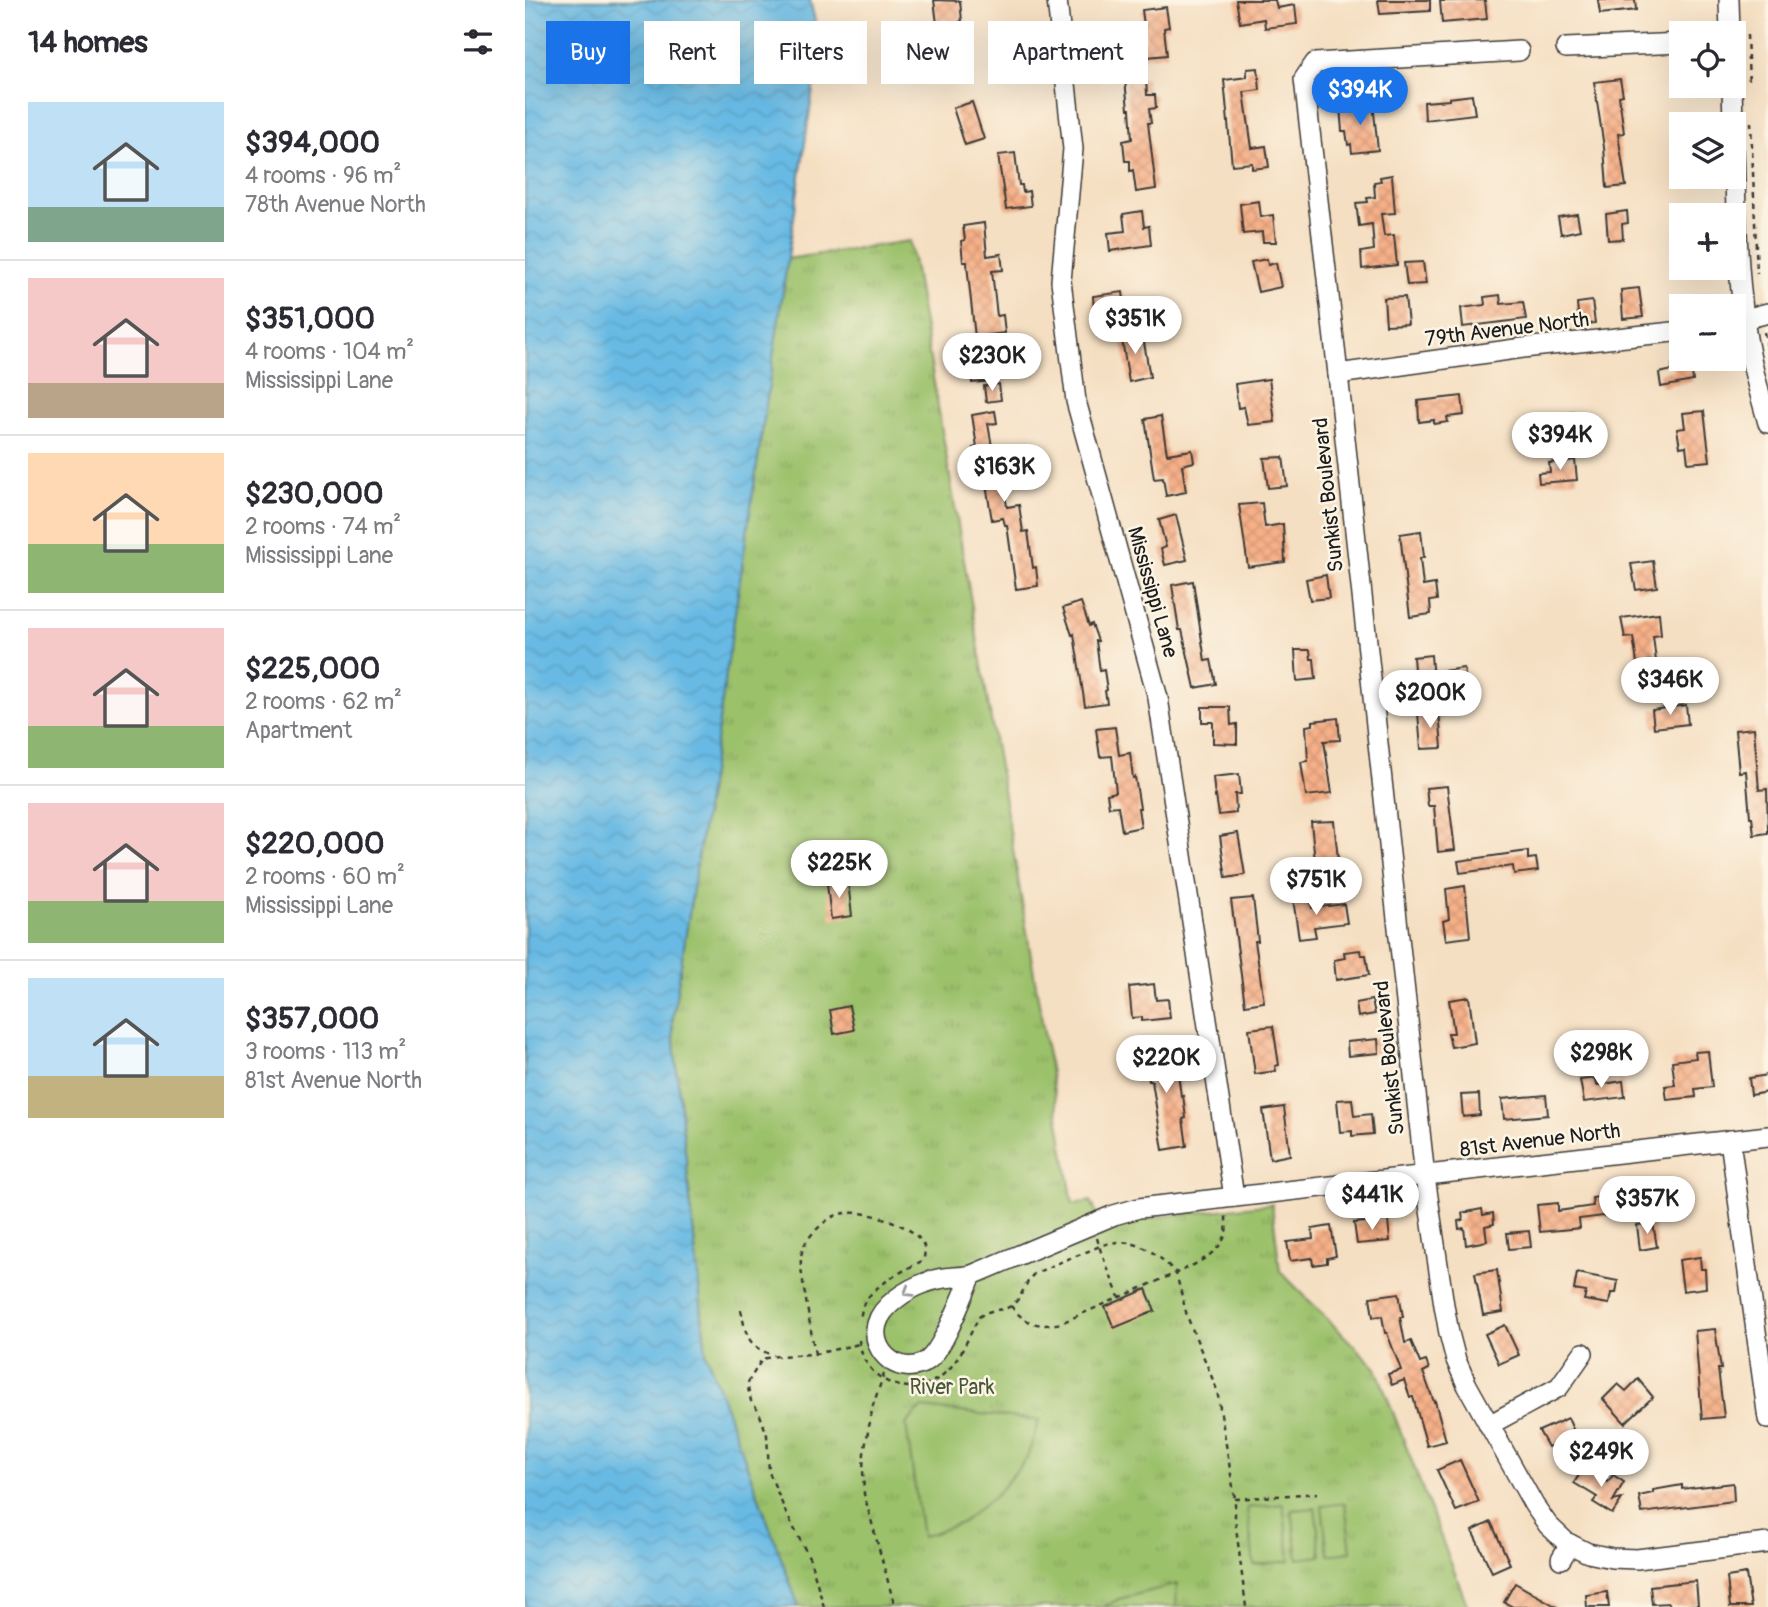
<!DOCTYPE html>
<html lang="en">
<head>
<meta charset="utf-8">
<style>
  :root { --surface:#fff; --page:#f7f7f7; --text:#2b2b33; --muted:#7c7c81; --line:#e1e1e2; --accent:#1a73e8 }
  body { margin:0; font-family:Pangolin,sans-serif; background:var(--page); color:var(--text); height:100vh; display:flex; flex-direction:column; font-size:26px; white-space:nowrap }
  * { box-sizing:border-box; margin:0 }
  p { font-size:23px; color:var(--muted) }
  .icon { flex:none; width:38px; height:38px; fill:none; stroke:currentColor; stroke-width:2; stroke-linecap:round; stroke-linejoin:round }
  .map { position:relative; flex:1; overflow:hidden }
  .panel { display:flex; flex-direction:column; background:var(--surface); width:525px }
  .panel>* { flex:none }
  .hud { position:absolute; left:21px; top:21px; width:665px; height:63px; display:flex; gap:14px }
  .controls { position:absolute; left:1144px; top:21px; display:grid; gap:14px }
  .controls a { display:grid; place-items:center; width:77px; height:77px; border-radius:0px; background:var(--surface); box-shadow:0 7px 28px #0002; font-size:35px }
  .price { position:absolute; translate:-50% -60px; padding:0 16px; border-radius:24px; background:#fff; color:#222; font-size:23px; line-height:46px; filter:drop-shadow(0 2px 4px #0008) }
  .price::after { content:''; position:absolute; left:50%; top:42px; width:21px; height:16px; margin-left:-10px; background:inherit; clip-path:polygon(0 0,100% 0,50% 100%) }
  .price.active { background:var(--accent); color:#fff }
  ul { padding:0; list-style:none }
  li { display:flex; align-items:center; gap:21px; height:175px; padding:0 28px }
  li+li { border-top:2px solid var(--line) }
  li span { display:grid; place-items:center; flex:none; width:196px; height:140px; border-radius:0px; color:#555 }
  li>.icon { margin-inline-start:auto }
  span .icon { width:84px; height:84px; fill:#fffc; stroke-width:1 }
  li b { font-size:30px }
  h2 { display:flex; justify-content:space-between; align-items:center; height:84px; padding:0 28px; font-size:30px }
  .pill { padding:0 24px; border-radius:0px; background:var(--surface); box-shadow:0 7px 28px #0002; font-size:24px; line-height:63px }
  .pill.active { background:var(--accent); color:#fff }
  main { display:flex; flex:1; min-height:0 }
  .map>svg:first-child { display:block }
  .built { fill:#f5d3c1 }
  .park { fill:url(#park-tufts); stroke:#5c6e44; stroke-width:2 }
  .pitch { fill:#9bc16b; stroke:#5c6e44; stroke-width:2 }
  .water { fill:url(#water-waves); stroke:#426b80; stroke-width:2 }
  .building { fill:url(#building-cross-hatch) }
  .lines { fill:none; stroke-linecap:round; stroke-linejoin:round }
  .minor-casing { stroke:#3d3935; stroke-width:22 }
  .path { stroke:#3d3935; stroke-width:2.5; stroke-dasharray:5 5; stroke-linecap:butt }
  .minor { stroke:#fff; stroke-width:19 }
  .oneway { stroke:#999 }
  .labels { text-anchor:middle; stroke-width:5; stroke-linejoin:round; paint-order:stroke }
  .street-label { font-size:21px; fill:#1c1c1c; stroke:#fcf5e5 }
  .park-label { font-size:21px; fill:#485638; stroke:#fcf5e5 }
</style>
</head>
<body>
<main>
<section class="panel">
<h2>14 homes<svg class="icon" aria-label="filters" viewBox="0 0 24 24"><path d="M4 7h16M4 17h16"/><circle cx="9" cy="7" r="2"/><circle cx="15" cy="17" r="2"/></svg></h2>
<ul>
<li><span style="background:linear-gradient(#bfe0f5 75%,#7fa58c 0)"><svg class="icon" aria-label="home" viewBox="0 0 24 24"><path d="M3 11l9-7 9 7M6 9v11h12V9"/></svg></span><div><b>$394,000</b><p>4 rooms · 96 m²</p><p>78th Avenue North</p></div></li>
<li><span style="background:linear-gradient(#f6c9c9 75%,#b9a48a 0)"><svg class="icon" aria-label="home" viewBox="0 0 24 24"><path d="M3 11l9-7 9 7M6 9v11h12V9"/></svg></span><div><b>$351,000</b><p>4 rooms · 104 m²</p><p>Mississippi Lane</p></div></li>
<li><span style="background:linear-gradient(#ffd9b3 65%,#8fb573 0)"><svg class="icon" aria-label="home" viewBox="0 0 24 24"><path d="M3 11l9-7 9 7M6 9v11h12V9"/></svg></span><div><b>$230,000</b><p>2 rooms · 74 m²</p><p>Mississippi Lane</p></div></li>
<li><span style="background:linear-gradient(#f6c9c9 70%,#8fb573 0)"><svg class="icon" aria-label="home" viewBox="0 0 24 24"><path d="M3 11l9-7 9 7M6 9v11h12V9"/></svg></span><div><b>$225,000</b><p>2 rooms · 62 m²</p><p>Apartment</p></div></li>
<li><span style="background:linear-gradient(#f6c9c9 70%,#8fb573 0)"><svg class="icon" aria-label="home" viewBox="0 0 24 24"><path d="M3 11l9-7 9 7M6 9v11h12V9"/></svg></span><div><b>$220,000</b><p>2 rooms · 60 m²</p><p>Mississippi Lane</p></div></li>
<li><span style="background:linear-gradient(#bfe0f5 70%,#c2b280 0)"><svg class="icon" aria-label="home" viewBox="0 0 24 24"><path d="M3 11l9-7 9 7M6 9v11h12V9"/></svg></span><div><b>$357,000</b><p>3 rooms · 113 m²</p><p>81st Avenue North</p></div></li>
</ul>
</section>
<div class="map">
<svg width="1243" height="1607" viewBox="0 0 1243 1607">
  <defs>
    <pattern id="park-tufts" width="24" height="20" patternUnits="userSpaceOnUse" patternTransform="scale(1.75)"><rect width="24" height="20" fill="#9bc16b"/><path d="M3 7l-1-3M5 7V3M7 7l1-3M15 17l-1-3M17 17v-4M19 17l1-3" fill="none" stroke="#85a55c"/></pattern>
    <pattern id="water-waves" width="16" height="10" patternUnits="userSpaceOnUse" patternTransform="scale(1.75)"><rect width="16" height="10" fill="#68bae4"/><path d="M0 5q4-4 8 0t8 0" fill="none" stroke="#5a9fc3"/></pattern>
    <pattern id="building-cross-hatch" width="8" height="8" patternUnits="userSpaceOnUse" patternTransform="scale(1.75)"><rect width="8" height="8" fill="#f6b088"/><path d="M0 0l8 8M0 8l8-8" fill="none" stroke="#d29775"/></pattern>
  </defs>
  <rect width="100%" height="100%" fill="#fcf5e5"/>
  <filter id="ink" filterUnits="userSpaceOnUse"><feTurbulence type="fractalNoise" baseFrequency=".0143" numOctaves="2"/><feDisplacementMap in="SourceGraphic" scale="14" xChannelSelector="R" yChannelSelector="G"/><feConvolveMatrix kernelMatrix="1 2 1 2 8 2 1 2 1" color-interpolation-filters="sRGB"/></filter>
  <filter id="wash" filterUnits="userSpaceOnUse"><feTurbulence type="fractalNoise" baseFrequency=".00686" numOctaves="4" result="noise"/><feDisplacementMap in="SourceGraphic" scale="28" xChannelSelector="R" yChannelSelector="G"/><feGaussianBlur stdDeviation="1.57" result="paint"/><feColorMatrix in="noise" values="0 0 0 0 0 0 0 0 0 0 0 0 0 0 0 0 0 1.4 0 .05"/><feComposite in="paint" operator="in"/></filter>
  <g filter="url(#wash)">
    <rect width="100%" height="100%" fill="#f5dfc2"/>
    <polygon class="built" points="1243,325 1243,383 1233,345 1234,333"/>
    <polygon class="park" points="385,241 548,1204 566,1201 577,1225 598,1221 747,1204 755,1271 851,1368 943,1607 274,1607 181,1354 147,1023 262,259"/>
    <g class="pitch">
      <polygon points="396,1408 514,1420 502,1458 471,1495 436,1523 397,1537 381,1424"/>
      <polygon points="820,1503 826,1552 803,1555 797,1506"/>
      <polygon points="758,1504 765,1561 729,1565 722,1508"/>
      <polygon points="790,1508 796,1556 773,1559 767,1510"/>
      <polygon points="652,1584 651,1607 578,1607 594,1599"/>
    </g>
    <polygon class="water" points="0,0 285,0 295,42 192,735 147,1023 181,1354 274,1607 0,1607"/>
    <g id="blocks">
      <g class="building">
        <polygon points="409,0 435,1 437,21 434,22 438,49 443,49 447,77 428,80 421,23 412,24"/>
        <polygon points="711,0 750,0 752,8 770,5 772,24 740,28 739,19 715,23"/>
        <polygon points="853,0 905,0 905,11 855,14"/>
        <polygon points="960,0 962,19 917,23 915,1"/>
        <polygon points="1073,0 1110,0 1111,10 1075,14"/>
        <polygon points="641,7 644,27 639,28 642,55 603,59 601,43 621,40 617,10"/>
        <polygon points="733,68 735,90 719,92 727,148 741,146 744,167 727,169 727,163 707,165 699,80 722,77 722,69"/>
        <polygon points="621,78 622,95 630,95 631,108 624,109 626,123 623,123 631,189 611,192 608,170 605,171 605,161 600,161 598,141 607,139 605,109 603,109 600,80"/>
        <polygon points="1095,79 1098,95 1094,96 1099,133 1093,134 1101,186 1082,188 1079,147 1069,82"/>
        <polygon points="947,95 950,114 900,120 899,102 924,100 924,98"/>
        <polygon points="447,102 459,139 440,145 428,108"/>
        <polygon points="848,103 853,150 827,153 826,144 823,145 821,131 817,131 815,107"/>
        <polygon points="490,153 494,185 497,185 498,192 504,191 506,206 481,209 473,155"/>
        <polygon points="867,175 870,213 856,214 859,236 869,235 872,265 837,269 836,252 849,250 847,224 834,226 831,203 843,202 842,198 850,197 849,182 856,181 855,177"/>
        <polygon points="734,201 736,217 748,215 751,242 738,242 737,232 718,234 715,204"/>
        <polygon points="617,211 619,227 624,226 626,245 585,251 583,233 600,231 598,214"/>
        <polygon points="1102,211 1103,223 1097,224 1098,239 1083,240 1081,214"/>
        <polygon points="1052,214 1055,230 1036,234 1033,217"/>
        <polygon points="459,223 462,256 476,254 478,270 467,271 472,316 478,315 480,333 450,337 443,274 442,262 438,262 436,241 440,240 438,226"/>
        <polygon points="742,259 743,265 751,263 756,287 733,292 726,262"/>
        <polygon points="898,262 901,284 882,285 879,263"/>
        <polygon points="1114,288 1118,317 1098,319 1096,290"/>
        <polygon points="598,292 600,308 569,311 568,296"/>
        <polygon points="975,295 976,304 998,302 1001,319 938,327 936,308 960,305 959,297"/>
        <polygon points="880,297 883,324 861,325 859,298"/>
        <polygon points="1067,301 1070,323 1054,325 1052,303"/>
        <polygon points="617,331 625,377 604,382 596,334"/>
        <polygon points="459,353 460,365 466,365 468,381 447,383 443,354"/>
        <polygon points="1166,362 1168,381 1136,387 1134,373 1148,370 1147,365"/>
        <polygon points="744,379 750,422 723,425 719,407 713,408 710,384"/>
        <polygon points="474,384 476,400 461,402 459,386"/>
        <polygon points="937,396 939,415 922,417 923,422 909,424 909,420 894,422 893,401"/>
        <polygon points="470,411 472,423 463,424 473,481 478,480 482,507 494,505 498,532 503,531 508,568 511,567 513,586 491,589 482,525 480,525 478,518 467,520 458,467 452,468 448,448 452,447 447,415"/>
        <polygon points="1179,411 1185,461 1163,463 1161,446 1155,447 1152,429 1160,428 1158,413"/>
        <polygon points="1054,412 1056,433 1017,436 1015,415"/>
        <polygon points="636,416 642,454 667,450 669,462 657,465 661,492 641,496 638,478 629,479 620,419"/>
        <polygon points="758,457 762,486 743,488 739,458"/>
        <polygon points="1050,460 1052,480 1014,483 1013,473 1025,472 1024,463"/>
        <polygon points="737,503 740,527 758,524 760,562 723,567 714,505"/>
        <polygon points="651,515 662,560 640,565 636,549 641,547 634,520"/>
        <polygon points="896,531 899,557 895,558 898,586 910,584 912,600 905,601 906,614 885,617 875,534"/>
        <polygon points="1128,561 1132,587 1111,590 1106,564"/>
        <polygon points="801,575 804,598 785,600 781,579"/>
        <polygon points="668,581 680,661 686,660 691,684 670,688 657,630 654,630 647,585"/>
        <polygon points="556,602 564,626 567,624 573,641 571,641 575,671 579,670 582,690 580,691 582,703 560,706 549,634 547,635 538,608"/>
        <polygon points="1134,613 1136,635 1128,636 1131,661 1112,663 1108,637 1100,638 1096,618"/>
        <polygon points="770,650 785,650 786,659 789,659 791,679 772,681"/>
        <polygon points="906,655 908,681 890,682 888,657"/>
        <polygon points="939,668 941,685 921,688 918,671"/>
        <polygon points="1161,705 1163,724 1129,728 1127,710"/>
        <polygon points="677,707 705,707 706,725 712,724 712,744 688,743 688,722 677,722"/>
        <polygon points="914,711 917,748 896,749 893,713"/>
        <polygon points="813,718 815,740 799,741 807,793 781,796 776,762 783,761 781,726 788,725 788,721"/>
        <polygon points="590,727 594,755 605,753 608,778 610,777 615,808 613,808 616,827 597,831 593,806 584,807 582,794 591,792 587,756 575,757 571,729"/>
        <polygon points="1229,728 1234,790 1242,789 1243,833 1229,835 1227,817 1225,817 1221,771 1214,772 1210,730"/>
        <polygon points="714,774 716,794 710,794 711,813 694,815 691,796 690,797 688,777"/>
        <polygon points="922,786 930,850 913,852 909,806 903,806 901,788"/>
        <polygon points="809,821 813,859 790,861 786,822"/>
        <polygon points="713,833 720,875 701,878 695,836"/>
        <polygon points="1003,851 1003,859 1011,858 1013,871 989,874 988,866 935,873 933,861"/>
        <polygon points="323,882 327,916 306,919 302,884"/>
        <polygon points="940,886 945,937 921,940 918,921 924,919 921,889"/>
        <polygon points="785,896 787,908 819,904 822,923 789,927 791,937 774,939 768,899"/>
        <polygon points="728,898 733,941 730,941 739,1002 720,1005 706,900"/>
        <polygon points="835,950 836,955 841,955 844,975 811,980 809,960 820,958 819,952"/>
        <polygon points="629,984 631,1000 643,999 645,1018 617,1021 617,1017 607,1018 604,987"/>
        <polygon points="944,997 950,1043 926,1047 923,1033 929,1033 924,1000"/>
        <polygon points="847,1000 850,1014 833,1017 831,1003"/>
        <polygon points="324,1006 329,1030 309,1034 305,1010"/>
        <polygon points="748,1026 754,1065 750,1066 751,1071 730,1074 724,1029"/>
        <polygon points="853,1039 854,1053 823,1056 822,1042"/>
        <polygon points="637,1040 639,1060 651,1059 656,1096 658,1095 661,1118 658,1119 662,1146 638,1150 627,1081 624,1081 623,1071 618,1072 616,1052 620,1051 619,1042"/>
        <polygon points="1183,1051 1187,1087 1170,1089 1171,1097 1142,1100 1140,1086 1150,1085 1147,1061 1171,1058 1170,1052"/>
        <polygon points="1243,1075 1243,1092 1226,1095 1224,1078"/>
        <polygon points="1071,1078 1072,1085 1098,1081 1100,1097 1059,1102 1055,1080"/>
        <polygon points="954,1094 955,1115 938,1117 936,1095"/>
        <polygon points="1021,1095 1023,1115 979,1119 977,1099"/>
        <polygon points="827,1099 829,1116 846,1114 848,1134 827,1136 827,1131 815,1132 812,1100"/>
        <polygon points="759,1107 765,1155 745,1159 738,1110"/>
        <polygon points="1151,1188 1153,1217 1137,1218 1133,1190"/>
        <polygon points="1099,1193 1103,1213 1054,1219 1055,1228 1015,1232 1012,1205 1033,1203 1033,1211 1068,1206 1067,1198"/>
        <polygon points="957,1209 958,1215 968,1213 969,1224 960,1226 962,1241 941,1245 939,1228 934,1229 933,1221 938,1220 937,1213"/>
        <polygon points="863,1220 865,1241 832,1244 829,1223"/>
        <polygon points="1128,1223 1132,1247 1115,1250 1112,1225"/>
        <polygon points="806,1226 811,1256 802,1258 802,1263 788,1265 787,1258 765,1261 762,1242 788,1239 787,1229"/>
        <polygon points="1004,1231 1006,1247 984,1249 982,1233"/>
        <polygon points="1175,1257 1176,1269 1180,1269 1181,1288 1158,1291 1154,1260"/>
        <polygon points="972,1270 978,1312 958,1315 950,1273"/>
        <polygon points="1052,1273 1093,1281 1091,1293 1086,1293 1084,1304 1059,1300 1061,1292 1049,1290"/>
        <polygon points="621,1289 630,1311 589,1328 580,1307"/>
        <polygon points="874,1293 878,1317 875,1317 880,1343 886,1341 895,1363 901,1361 904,1369 898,1372 909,1402 910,1401 921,1441 902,1446 888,1397 885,1397 879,1380 867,1385 863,1374 876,1370 862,1333 860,1333 857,1316 848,1317 845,1297"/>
        <polygon points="980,1325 994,1355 974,1364 960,1334"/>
        <polygon points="1190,1329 1196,1369 1193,1369 1199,1417 1177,1419 1170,1331"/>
        <polygon points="1113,1379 1128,1397 1100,1423 1078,1399 1093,1384 1101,1391"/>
        <polygon points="1043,1418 1058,1452 1043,1458 1036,1441 1023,1447 1014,1431"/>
        <polygon points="935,1460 954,1502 931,1511 912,1470"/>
        <polygon points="1059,1467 1083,1482 1088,1475 1099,1482 1088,1501 1097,1499 1087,1514 1068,1502 1072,1497 1049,1483"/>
        <polygon points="1208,1483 1209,1501 1117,1513 1114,1496 1128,1493 1128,1490 1157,1485 1157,1489"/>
        <polygon points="966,1522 985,1564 967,1572 947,1531"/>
        <polygon points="1221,1574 1226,1607 1205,1607 1202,1577"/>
        <polygon points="1171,1581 1173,1605 1145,1607 1144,1603 1127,1604 1125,1586"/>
        <polygon points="990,1583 1032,1607 988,1607 979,1602"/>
        <polygon points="1082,1592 1084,1607 1062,1607 1061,1595"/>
      </g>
    </g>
  </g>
  <g filter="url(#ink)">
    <use href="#blocks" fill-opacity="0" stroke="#3d3935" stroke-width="2"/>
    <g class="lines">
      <g class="minor-casing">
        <g id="minor">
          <polyline points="532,0 548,149 536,281 551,401 633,698 709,1197"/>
          <polyline points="1204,0 1205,33"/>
          <polyline points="1041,48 1157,43"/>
          <polyline points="994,51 790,63 779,79 813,374 900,1177 919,1305 924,1333 931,1360 942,1385 1009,1505 1023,1525 1041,1542 1063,1553 1087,1558 1112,1559 1243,1543"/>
          <polyline points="1207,86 1208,124"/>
          <path d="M1209,152C1211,207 1212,263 1219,318C1223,353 1233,388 1243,423"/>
          <polyline points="1209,322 1243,313"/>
          <polyline points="813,374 998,348 1157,331"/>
          <polyline points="1205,1140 1243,1419"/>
          <path d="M447,1275C438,1295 419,1348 403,1360C378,1379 344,1353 352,1324C357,1305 383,1289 400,1283C415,1276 431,1278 447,1275L589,1215L614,1208L1243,1136"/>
          <polyline points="964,1425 1034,1387 1058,1353"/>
          <polyline points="1036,1559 1045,1544"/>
        </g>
      </g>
      <g class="path">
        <polyline points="1222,35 1224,84"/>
        <polyline points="1226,122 1232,273"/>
        <polyline points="1239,332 1243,350"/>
        <polyline points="572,1238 576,1252 594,1297"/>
        <path d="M486,1306C500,1324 514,1328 536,1323L651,1273L662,1316L692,1390L710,1499V1519L721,1607"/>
        <path d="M216,1310C221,1334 222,1348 249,1355"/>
        <path d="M334,1340C338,1383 388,1402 420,1373C436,1359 444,1335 454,1317C467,1307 476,1312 486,1306C497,1299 500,1282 509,1274C526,1266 542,1259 559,1253C568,1249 576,1245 585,1243C612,1238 633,1254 651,1273C669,1265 695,1254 701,1233C702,1228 701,1221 701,1216"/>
        <path d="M290,1354C286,1332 283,1311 279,1289C278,1279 275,1267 276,1257C277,1247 282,1240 288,1233C295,1226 304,1217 315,1214C337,1208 387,1223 398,1244C401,1249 399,1254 399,1260C381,1269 349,1285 339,1303C337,1308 336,1314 335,1319"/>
        <polyline points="359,1374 348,1405 339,1453 338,1469 339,1494 370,1607"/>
        <polyline points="710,1499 792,1493"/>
        <polyline points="299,1607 285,1559 261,1513 244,1472 242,1435 234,1412 226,1401 222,1384 237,1359 252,1356 290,1354 334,1344"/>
      </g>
      <use href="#minor" class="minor"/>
    </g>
    <defs><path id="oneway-chevron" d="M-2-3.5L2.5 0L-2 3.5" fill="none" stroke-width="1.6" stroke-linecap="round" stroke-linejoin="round" transform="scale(1.75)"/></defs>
    <use class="oneway" href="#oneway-chevron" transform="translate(383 1292) rotate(148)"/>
  </g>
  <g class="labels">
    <g class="street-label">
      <text transform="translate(982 329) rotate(-7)" y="7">79th Avenue North</text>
      <text transform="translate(803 495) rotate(-96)" y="7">Sunkist Boulevard</text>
      <text transform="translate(628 592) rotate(74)" y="7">Mississippi Lane</text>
      <text transform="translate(864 1058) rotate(-96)" y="7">Sunkist Boulevard</text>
      <text transform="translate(1015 1140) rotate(-7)" y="7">81st Avenue North</text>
    </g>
    <g class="park-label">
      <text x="427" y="1394">River Park</text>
    </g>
  </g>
</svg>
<div class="controls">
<a><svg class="icon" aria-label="locate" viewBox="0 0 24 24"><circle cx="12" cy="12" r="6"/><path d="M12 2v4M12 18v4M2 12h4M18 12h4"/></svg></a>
<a><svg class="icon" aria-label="layers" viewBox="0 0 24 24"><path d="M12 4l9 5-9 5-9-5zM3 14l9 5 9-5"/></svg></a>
<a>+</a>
<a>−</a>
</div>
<b class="price active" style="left:835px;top:127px">$394K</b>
<b class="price" style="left:610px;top:356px">$351K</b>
<b class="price" style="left:467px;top:393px">$230K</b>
<b class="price" style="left:1035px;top:472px">$394K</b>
<b class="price" style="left:479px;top:504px">$163K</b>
<b class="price" style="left:1145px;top:717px">$346K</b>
<b class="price" style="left:905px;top:730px">$200K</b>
<b class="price" style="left:314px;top:900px">$225K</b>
<b class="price" style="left:791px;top:917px">$751K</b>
<b class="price" style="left:1076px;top:1090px">$298K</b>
<b class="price" style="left:641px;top:1095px">$220K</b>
<b class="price" style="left:847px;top:1232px">$441K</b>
<b class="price" style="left:1122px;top:1236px">$357K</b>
<b class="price" style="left:1076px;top:1489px">$249K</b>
<div class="hud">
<a class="pill active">Buy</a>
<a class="pill">Rent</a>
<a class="pill">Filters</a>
<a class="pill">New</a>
<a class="pill">Apartment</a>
</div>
</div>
</main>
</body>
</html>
